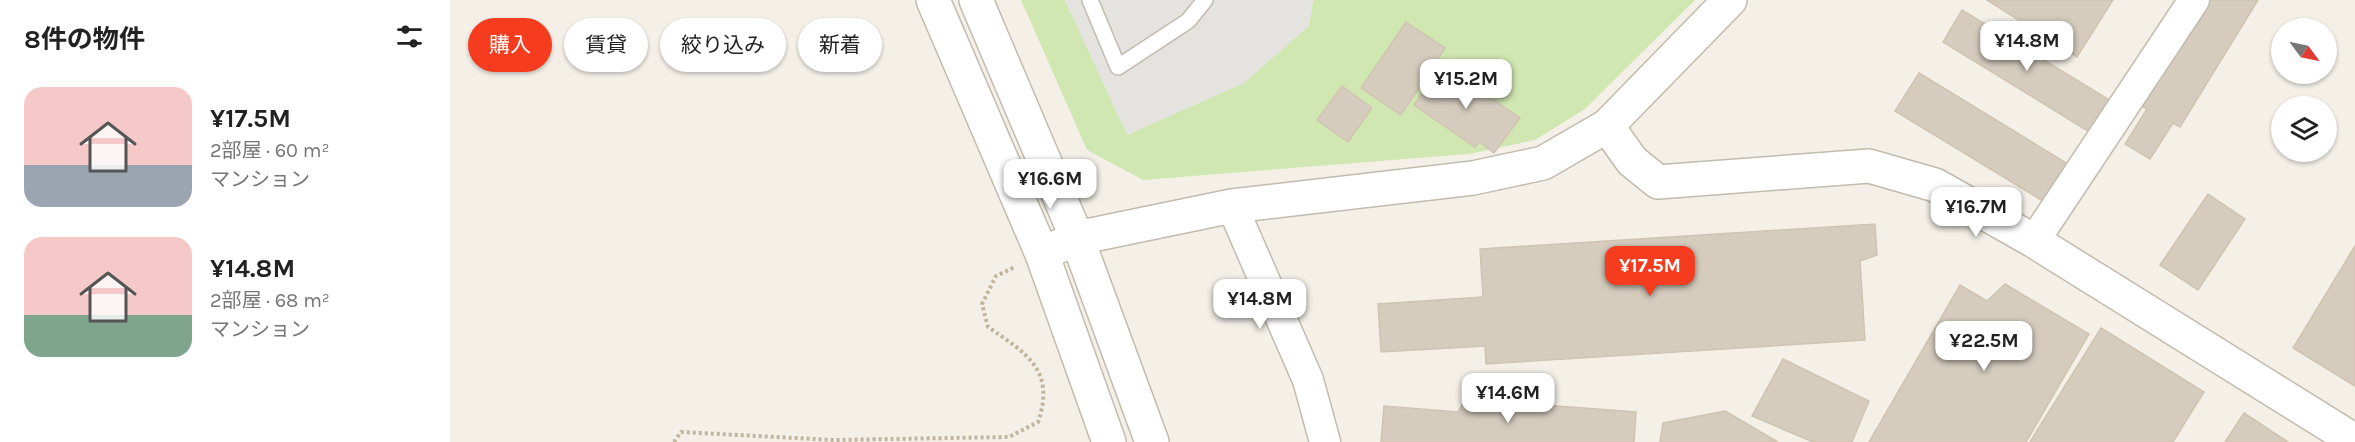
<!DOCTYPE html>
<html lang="ja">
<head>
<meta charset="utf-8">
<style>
  :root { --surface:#fff; --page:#f6f6f6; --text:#222; --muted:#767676; --accent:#f53c1e }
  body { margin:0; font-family:Karla,"Noto Sans JP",sans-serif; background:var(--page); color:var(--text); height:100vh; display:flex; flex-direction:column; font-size:22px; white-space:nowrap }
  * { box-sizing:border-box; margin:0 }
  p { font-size:20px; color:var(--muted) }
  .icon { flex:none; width:33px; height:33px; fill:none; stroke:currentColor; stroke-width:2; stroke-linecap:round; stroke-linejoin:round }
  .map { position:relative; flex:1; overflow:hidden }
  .details { display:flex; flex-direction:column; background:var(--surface); width:450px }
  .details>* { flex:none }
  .guide { position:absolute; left:18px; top:18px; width:570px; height:54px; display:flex; gap:12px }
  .needle { width:39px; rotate:123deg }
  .fabs { position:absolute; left:1821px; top:18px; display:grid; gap:12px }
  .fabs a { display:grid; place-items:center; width:66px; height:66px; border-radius:50%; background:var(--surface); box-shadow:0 2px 4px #0004; font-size:30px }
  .price { position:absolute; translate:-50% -51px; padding:0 14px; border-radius:12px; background:#fff; color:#222; font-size:20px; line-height:39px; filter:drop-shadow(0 2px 3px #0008) }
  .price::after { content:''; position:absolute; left:50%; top:36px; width:18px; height:14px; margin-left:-9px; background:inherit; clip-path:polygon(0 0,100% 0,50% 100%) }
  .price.active { background:var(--accent); color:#fff }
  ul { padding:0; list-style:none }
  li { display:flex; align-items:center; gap:18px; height:150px; padding:0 24px }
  li span { display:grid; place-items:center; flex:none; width:168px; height:120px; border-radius:18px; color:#555 }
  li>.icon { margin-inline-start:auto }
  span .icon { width:72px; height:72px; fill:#fffc; stroke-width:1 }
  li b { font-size:26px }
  h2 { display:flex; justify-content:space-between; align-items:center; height:72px; padding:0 24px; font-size:26px }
  .chip { padding:0 21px; border-radius:27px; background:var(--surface); box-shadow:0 2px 4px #0004; font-size:21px; line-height:54px }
  .chip.active { background:var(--accent); color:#fff }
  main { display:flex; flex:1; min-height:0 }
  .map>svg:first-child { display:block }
  .green { fill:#d0e7b2 }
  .parking { fill:#e5e3e0 }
  .building { fill:#d5ccbe; stroke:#d0c4b1; stroke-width:1.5 }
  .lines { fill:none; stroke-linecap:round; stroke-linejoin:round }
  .service-casing { stroke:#c2bbae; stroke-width:18 }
  .minor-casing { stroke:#c2bbae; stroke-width:33 }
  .tertiary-casing { stroke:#c2bbae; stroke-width:36 }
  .path { stroke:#c1b49d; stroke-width:4; stroke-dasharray:3 3; stroke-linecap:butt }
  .service { stroke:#fff; stroke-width:15 }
  .minor { stroke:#fff; stroke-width:30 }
  .tertiary { stroke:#fff; stroke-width:33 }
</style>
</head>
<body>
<main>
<section class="details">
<h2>8件の物件<svg class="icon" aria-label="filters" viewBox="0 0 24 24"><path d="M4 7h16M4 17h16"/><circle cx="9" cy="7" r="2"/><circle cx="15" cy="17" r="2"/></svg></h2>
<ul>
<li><span style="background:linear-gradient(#f6c9c9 65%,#9aa5b1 0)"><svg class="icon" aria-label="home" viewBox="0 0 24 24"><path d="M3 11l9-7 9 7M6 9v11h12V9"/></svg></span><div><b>¥17.5M</b><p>2部屋 · 60 m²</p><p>マンション</p></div></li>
<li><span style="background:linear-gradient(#f6c9c9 65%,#7fa58c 0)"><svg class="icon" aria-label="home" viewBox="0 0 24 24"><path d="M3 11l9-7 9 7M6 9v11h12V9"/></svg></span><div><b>¥14.8M</b><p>2部屋 · 68 m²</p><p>マンション</p></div></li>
</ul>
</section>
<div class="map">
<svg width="1905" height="442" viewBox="0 0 1905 442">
  <rect width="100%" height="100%" fill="#f4f0e8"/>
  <polygon class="green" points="571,0 615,0 678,135 859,26 863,0 1245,0 1135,109 1085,140 1019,154 693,180 637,150"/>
  <polygon class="parking" points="615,0 863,0 859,26 794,83 677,135"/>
  <g class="building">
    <polygon points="1537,0 1663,0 1627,57"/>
    <polygon points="1755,0 1808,0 1730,127 1723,123 1700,159 1675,144 1697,109 1690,105"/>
    <polygon points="1512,10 1661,101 1641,133 1493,42"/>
    <polygon points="956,22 995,48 951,115 911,88"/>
    <polygon points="992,65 1070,118 1044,153 1029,142 1025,147 964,105"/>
    <polygon points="1469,73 1618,164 1593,201 1445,111"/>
    <polygon points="892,86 922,108 898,142 867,120"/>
    <polygon points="1758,194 1795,219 1748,290 1710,265"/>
    <polygon points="1425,224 1427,255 1410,261 1415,340 1036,364 1035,346 931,352 928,304 1033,297 1030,249"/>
    <polygon points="1905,246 1905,386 1843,348"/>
    <polygon points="1555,284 1639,334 1576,442 1419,442 1510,285 1537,301"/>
    <polygon points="1651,328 1754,392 1723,442 1580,442"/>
    <polygon points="1333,359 1419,401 1402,442 1363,442 1302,416"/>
    <polygon points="1015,399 1186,412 1184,442 931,442 934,406 1008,412"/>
    <polygon points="1275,411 1328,442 1210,442 1213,423"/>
    <polygon points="1794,413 1838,442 1775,442"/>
  </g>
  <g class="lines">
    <g class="service-casing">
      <polyline id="service" points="640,0 668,67 738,21 755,0"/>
    </g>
    <g class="minor-casing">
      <g id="minor">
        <polyline points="782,206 858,380 875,442"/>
        <polyline points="1584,241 1744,0"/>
      </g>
    </g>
    <g class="tertiary-casing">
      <g id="tertiary">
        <polyline points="483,0 592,254 659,442"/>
        <polyline points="526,0 627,238 702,442"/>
        <polyline points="1157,126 1182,161 1208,182 1419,166 1485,185 1584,241 1905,441"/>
        <polyline points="592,254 627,238 782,206 1023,178 1093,163 1157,126 1280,0"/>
      </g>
    </g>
    <path class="path" d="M224,442L231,432L384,440L559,437L588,422C606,370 576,353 538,327L532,304L546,276L565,267"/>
    <use href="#service" class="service"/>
    <use href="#minor" class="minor"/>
    <use href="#tertiary" class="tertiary"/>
  </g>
</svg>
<div class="fabs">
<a><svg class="needle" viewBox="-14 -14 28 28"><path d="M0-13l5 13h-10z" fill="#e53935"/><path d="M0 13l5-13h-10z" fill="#767676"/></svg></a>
<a><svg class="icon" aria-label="layers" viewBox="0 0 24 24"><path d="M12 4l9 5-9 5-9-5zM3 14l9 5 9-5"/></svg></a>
</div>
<b class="price" style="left:1577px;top:72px">¥14.8M</b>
<b class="price" style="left:1016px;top:110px">¥15.2M</b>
<b class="price" style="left:600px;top:210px">¥16.6M</b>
<b class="price" style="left:1526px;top:238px">¥16.7M</b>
<b class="price active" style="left:1200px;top:297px">¥17.5M</b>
<b class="price" style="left:810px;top:330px">¥14.8M</b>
<b class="price" style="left:1534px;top:372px">¥22.5M</b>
<b class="price" style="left:1058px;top:424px">¥14.6M</b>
<div class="guide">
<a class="chip active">購入</a>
<a class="chip">賃貸</a>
<a class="chip">絞り込み</a>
<a class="chip">新着</a>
</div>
</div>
</main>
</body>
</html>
